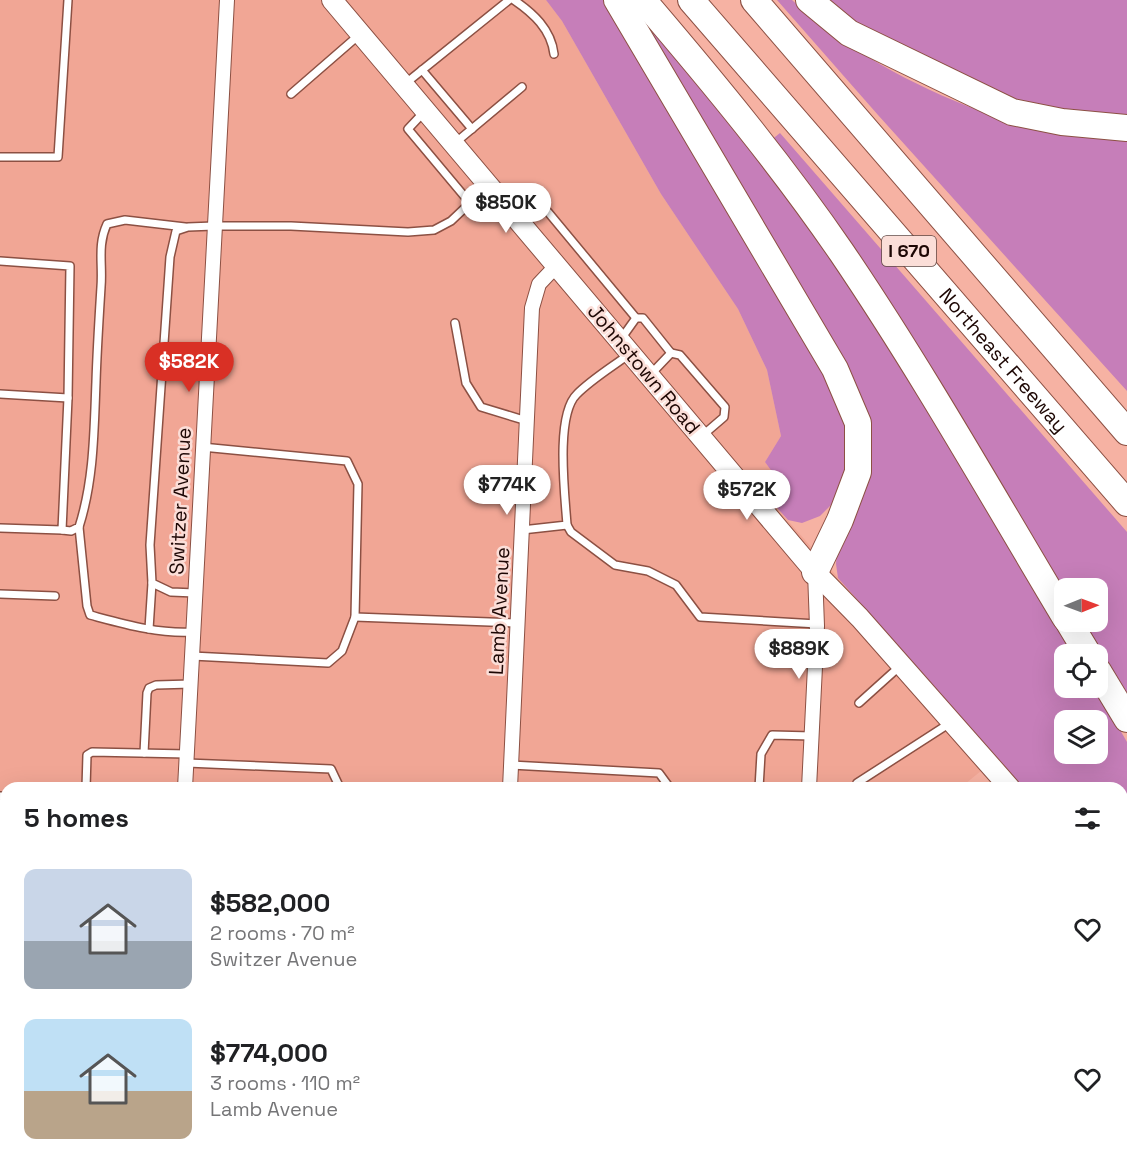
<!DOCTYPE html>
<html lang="en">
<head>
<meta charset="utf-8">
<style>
  :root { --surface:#fff; --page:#f2f2f2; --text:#202124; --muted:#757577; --accent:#d93025 }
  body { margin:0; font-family:"Space Grotesk",sans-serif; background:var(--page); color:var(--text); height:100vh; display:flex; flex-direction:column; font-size:22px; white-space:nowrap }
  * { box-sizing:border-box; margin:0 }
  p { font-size:20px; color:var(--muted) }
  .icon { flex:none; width:33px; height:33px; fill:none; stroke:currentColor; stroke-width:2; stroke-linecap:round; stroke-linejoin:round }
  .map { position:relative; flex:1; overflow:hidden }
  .panel { position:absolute; left:0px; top:782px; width:1128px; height:386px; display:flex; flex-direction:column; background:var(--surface); border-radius:18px 18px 0 0; box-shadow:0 6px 24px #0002 }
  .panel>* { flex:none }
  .needle { width:39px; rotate:89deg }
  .buttons { position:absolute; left:1054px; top:578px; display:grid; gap:12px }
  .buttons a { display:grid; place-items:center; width:54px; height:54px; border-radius:12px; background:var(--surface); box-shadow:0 6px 24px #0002; font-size:30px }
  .price { position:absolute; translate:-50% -51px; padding:0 14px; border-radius:21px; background:#fff; color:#222; font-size:20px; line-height:39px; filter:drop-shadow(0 2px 3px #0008) }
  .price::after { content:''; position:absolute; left:50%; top:36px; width:18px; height:14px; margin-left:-9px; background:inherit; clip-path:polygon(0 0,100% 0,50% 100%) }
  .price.current { background:var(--accent); color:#fff }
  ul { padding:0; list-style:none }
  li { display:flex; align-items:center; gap:18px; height:150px; padding:0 24px }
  li span { display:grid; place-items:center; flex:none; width:168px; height:120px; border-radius:12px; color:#555 }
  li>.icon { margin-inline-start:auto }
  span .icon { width:72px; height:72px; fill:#fffc; stroke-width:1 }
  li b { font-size:26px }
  h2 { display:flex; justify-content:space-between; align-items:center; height:72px; padding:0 24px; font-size:26px }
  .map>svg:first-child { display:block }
  .built { fill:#f1a695 }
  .green { fill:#c67eb9; fill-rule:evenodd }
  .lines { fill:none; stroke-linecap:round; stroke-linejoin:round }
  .service-casing { stroke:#8c5043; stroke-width:10 }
  .minor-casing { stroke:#8c5043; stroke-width:16 }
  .secondary-casing { stroke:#8c5043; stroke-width:22 }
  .motorway-casing { stroke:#8c5043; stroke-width:28 }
  .service { stroke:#fff; stroke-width:7 }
  .minor { stroke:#fff; stroke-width:14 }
  .secondary { stroke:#fff; stroke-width:20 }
  .motorway { stroke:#fff; stroke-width:26 }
  .labels { text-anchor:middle; stroke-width:5; stroke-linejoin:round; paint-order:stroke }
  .shield { fill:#fbded8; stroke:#604844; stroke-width:1.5 }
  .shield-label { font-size:18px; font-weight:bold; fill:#1d0704 }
  .street-label { font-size:20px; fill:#1d0704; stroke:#fbded8 }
</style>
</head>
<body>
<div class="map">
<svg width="1127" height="1166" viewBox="0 0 1127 1166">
  <rect width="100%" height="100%" fill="#f6b2a3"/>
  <polygon class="built" points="0,0 546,0 562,21 661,194 738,309 767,370 781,436 765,462 778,480 761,490 997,758 960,788 6,788 6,1161 1050,1161 1050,1166 0,1166"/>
  <g class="green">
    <polygon points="546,0 603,0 821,364 848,428 847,471 833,503 820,516 802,523 788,520 761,490 778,480 765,462 781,436 767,370 738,309 661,194 562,21"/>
    <path d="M777,0H792C846,50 912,85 980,111C994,117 1008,124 1022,127C1057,136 1092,136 1127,137V391L878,115Z"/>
    <polygon points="825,0 1127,0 1127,114 1088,114 1006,97 849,19"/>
    <path d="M642,10L811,226L891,346L1075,654H1065V687H1095L1127,742V906L1122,900V788L1023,787L838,578L836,564L837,550L856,514L866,487L871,466L872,448L868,424L637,14ZM1065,720H1098V753H1065Z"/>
    <polygon points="780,133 1127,532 1127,705 1076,621 1098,621 1098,588 1065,588 1065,602 770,141"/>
    <polygon points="1122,932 1127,938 1127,1166 1050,1166 1050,1161 1122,1161"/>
  </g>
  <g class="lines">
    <g class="service-casing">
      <g id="service">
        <path d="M514,0C533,13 551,29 554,54"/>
        <polyline points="422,70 472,129"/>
        <polyline points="406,83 509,0"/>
        <polyline points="291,94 359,35"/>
        <polyline points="424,112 408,129 470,203"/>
        <polyline points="455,143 522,87"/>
        <polyline points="0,157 58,157 68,0"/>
        <polyline points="522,220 538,209 548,212 636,318"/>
        <polyline points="0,261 70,266 68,398 62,530 0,528"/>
        <polyline points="455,323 466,383 481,407 527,421"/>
        <polyline points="621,339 636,318 643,318 671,353"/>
        <polyline points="164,349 207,352"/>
        <polyline points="651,374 671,353 680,355 725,407 724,417 703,435"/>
        <polyline points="0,394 68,398"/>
        <polyline points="567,525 571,532 615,565 648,571 676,585 700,617 817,624"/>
        <path d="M79,527L87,606L90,615C124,624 158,634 193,632"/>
        <path d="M62,530L71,531L79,527C94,480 94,431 96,382C97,350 99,319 101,287C103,264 97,246 107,224L125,220L185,227"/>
        <path d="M522,530L567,525C565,495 555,415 577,394C592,379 612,367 628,355"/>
        <polyline points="195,593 171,592 152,583 150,545 170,257 176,231 188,227 214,226 291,226 408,232 434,230 451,221 487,187"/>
        <polyline points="0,594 55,596"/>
        <polyline points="355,617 518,623"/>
        <polyline points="149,629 152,583"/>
        <polyline points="192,656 328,663 342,651 355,617 358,484 347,461 202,447"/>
        <polyline points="859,703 899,667"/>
        <polyline points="144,753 147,693 149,688 156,685 191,684"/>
        <polyline points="187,763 331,769 340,788"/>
        <polyline points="511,765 659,773 670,788"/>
        <polyline points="857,783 950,723"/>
        <polyline points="86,788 87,755 92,752 187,754"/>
        <polyline points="759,788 761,754 772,735 812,736"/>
        <polyline points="0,796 6,797"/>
        <polyline points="0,1078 6,1078"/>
        <polyline points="126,1161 126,1166"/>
        <polyline points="674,1166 674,1161"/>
        <polyline points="743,1166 743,1161"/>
        <polyline points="841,1166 841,1161"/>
      </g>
    </g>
    <g class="minor-casing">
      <g id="minor">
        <polyline points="185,788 227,0"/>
        <polyline points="510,788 532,308 539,284 557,265"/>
        <polyline points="809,788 817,626 815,572"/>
        <polyline points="168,1166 169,1161"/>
        <polyline points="494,1166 494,1161"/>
        <polyline points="793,1166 794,1161"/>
      </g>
    </g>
    <g class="secondary-casing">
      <g id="secondary">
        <polyline points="332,0 815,572 860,618 1010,788"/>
        <polyline points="1122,916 1127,921"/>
      </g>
    </g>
    <g class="motorway-casing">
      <g id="motorway">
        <polyline points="617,0 835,369 858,423 858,472 840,520 815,572"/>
        <path d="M643,0C713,82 781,164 842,253C922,371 992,495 1065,617"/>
        <path id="s1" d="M691,0L1127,503"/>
        <polyline points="754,0 1127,432"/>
        <polyline points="809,0 849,33 1012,112 1062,122 1127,128"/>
        <polyline points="1068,621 1088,654"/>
        <polyline points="1098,671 1127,719"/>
      </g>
    </g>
    <use href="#service" class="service"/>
    <use href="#minor" class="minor"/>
    <use href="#secondary" class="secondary"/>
    <use href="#motorway" class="motorway"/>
  </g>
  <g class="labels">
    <rect class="shield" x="882" y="236" width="54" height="30" rx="4.5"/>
    <g class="shield-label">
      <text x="909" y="257">I 670</text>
    </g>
    <g class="street-label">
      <text dy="7" stroke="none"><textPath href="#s1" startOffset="477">Northeast Freeway</textPath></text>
      <text transform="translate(644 369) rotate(50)" y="7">Johnstown Road</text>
      <text transform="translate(180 501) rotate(-87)" y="7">Switzer Avenue</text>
      <text transform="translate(499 611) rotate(-87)" y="7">Lamb Avenue</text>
    </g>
  </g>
</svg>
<div class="buttons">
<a><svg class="needle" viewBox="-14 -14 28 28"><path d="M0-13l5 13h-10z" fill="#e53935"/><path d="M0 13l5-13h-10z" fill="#757577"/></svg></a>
<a><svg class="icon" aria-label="locate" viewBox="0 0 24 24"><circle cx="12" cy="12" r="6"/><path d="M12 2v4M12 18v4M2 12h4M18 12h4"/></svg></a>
<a><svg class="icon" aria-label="layers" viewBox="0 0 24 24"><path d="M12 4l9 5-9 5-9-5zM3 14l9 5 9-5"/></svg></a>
</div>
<b class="price" style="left:506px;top:234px">$850K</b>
<b class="price current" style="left:189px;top:393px">$582K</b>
<b class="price" style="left:507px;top:516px">$774K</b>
<b class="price" style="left:747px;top:521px">$572K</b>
<b class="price" style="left:799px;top:680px">$889K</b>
<section class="panel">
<h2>5 homes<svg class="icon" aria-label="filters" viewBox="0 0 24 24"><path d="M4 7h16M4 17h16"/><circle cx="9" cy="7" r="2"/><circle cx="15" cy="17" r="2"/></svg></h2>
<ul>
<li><span style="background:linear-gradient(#c9d6e8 60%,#9aa5b1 0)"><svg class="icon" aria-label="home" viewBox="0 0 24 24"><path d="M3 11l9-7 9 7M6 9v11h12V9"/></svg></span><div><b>$582,000</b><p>2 rooms · 70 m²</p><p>Switzer Avenue</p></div><svg class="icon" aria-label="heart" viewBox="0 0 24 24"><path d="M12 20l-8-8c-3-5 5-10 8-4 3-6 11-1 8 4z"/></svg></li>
<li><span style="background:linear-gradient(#bfe0f5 60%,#b9a48a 0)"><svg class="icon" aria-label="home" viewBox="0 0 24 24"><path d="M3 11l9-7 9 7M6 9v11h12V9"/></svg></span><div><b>$774,000</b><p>3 rooms · 110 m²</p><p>Lamb Avenue</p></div><svg class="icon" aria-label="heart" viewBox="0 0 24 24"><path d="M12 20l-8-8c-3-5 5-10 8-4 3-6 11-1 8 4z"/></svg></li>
</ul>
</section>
</div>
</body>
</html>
